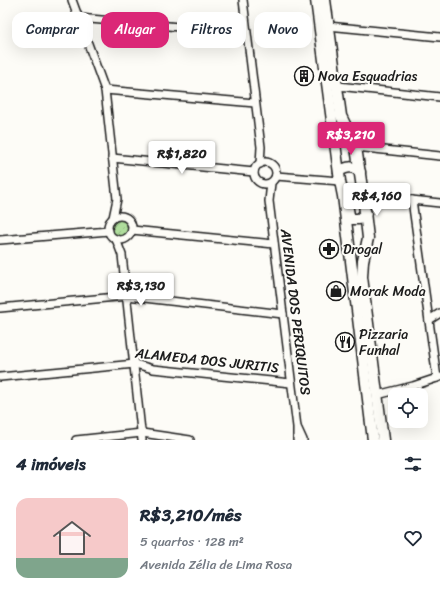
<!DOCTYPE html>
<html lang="pt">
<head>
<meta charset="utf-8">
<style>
  :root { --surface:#fff; --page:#f2f2f3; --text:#1f2937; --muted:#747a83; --line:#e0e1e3; --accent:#db2777 }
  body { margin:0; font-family:Sriracha,sans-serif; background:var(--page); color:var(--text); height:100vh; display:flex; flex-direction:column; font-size:15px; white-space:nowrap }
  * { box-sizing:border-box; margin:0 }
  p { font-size:13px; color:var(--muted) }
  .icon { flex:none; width:22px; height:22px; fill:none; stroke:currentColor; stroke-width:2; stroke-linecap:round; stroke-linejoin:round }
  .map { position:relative; height:440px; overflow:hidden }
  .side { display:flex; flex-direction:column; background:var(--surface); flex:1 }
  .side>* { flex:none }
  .guide { position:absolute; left:12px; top:12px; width:416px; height:36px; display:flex; gap:8px }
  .fabs { position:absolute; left:388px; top:388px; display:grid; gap:8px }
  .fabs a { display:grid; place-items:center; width:40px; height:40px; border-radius:8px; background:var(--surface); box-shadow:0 4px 16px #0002; font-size:20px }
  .price { position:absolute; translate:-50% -34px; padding:0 9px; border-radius:4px; background:#fff; color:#222; font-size:13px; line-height:26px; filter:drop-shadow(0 1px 2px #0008) }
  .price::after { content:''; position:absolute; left:50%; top:24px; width:12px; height:9px; margin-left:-6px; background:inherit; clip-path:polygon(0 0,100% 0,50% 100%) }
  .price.on { background:var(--accent); color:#fff }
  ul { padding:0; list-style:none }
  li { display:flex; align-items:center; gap:12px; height:100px; padding:0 16px }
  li+li { border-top:1px solid var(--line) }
  li span { display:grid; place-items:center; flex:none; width:112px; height:80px; border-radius:12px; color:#555 }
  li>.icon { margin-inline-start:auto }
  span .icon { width:48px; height:48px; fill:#fffc; stroke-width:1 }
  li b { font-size:17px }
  h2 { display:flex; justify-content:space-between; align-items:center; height:48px; padding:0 16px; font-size:17px }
  .pill { padding:0 14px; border-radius:12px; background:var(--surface); box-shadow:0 4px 16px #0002; font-size:14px; line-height:36px }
  .pill.on { background:var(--accent); color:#fff }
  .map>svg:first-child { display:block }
  .garden { fill:url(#garden-furrows); stroke:#667c5c }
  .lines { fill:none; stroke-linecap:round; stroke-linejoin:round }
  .street-casing { stroke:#1c1c1c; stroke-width:10 }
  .secondary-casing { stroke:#1c1c1c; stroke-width:13 }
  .street { stroke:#fdfcf7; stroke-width:7 }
  .secondary { stroke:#fdfcf7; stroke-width:10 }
  .labels { text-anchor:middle; stroke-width:4; stroke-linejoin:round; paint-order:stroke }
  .poi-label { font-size:14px; fill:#1c1c1c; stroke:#fdfcf7; text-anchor:start }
  .street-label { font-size:14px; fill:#1c1c1c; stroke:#fdfcf7 }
</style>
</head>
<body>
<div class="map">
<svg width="440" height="440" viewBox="0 0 440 440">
  <defs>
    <pattern id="garden-furrows" width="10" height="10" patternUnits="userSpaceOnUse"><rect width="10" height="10" fill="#afdd9c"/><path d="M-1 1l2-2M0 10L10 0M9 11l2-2" fill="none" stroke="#96bd86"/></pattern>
  </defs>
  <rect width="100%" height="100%" fill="#fdfcf7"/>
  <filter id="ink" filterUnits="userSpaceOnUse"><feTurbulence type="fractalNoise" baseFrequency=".025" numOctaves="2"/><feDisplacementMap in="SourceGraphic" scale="8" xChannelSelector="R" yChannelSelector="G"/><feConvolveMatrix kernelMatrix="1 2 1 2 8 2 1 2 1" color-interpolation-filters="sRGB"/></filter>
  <g filter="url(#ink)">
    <circle class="garden" cx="121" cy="227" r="10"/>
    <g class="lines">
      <g class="street-casing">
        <g id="street">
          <polyline points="72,0 105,90 117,199 113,218"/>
          <polyline points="243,0 261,147 260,164"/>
          <polyline points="79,18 246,33"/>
          <polyline points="328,26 440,37"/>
          <polyline points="338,86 440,97"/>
          <polyline points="105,90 255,103"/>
          <polyline points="356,147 440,156"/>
          <polyline points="112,158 254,172"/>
          <circle cx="265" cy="173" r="11"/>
          <polyline points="276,176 340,181"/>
          <polyline points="271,183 269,201 297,427 297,440"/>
          <polyline points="363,195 440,203"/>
          <polyline points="412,200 437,378"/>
          <circle cx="120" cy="228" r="12"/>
          <polyline points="132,230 274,244"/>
          <polyline points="116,239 122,255 142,440"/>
          <polyline points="0,240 109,231"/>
          <polyline points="0,308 127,296 283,314"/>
          <polyline points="429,320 440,313"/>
          <polyline points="0,377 135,364 153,369 291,383"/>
          <polyline points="377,395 413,386 440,377"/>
          <polyline points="298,429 303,440"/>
          <polyline points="76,440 142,433 190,440"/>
        </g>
      </g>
      <g class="secondary-casing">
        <g id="secondary">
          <polyline points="316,0 340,181 343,196 373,440"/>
          <polyline points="325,0 341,116 356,147 363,195 368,238 363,261 362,277 383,440"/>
          <path d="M339,171C347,167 353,165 360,172"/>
          <polyline points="348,209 349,215 351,219 359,219 366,213"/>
        </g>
      </g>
      <use href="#street" class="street"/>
      <use href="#secondary" class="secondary"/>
    </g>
  </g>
  <defs>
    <g id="building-ring" transform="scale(1)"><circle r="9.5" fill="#fdfcf7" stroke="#1c1c1c" stroke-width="1.5"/><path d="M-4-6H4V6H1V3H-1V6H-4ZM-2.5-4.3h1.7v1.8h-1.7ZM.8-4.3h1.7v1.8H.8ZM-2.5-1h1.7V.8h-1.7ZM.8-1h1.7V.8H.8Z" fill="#1c1c1c"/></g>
    <g id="pharmacy-ring" transform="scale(1)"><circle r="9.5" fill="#fdfcf7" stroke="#1c1c1c" stroke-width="1.5"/><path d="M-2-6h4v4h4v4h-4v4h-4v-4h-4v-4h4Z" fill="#1c1c1c"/></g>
    <g id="shop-ring" transform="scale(1)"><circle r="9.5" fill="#fdfcf7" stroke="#1c1c1c" stroke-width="1.5"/><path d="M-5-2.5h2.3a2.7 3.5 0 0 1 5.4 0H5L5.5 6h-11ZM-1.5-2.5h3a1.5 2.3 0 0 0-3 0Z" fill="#1c1c1c"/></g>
    <g id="restaurant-ring" transform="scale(1)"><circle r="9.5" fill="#fdfcf7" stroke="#1c1c1c" stroke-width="1.5"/><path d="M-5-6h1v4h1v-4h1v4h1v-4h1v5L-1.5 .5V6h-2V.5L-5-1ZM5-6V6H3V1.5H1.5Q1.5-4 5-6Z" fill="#1c1c1c"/></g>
  </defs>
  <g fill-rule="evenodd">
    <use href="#building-ring" x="304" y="76"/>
    <use href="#pharmacy-ring" x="329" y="249"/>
    <use href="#shop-ring" x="336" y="291"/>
    <use href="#restaurant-ring" x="345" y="342"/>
  </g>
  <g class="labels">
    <g class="poi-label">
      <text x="318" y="81">Nova Esquadrias</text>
      <text x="343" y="254">Drogal</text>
      <text x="350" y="296">Morak Moda</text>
      <text x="359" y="339">Pizzaria<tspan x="359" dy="16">Funhal</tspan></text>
    </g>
    <g class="street-label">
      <text transform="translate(296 312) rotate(83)" y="5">AVENIDA DOS PERIQUITOS</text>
      <text transform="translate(207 360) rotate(6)" y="5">ALAMEDA DOS JURITIS</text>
    </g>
  </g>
</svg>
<div class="fabs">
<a><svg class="icon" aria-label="locate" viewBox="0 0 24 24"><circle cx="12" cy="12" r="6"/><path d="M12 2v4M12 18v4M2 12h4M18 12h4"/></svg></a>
</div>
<b class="price on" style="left:351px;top:156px">R$3,210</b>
<b class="price" style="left:182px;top:175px">R$1,820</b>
<b class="price" style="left:377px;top:217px">R$4,160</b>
<b class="price" style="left:141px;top:307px">R$3,130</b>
<div class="guide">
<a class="pill">Comprar</a>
<a class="pill on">Alugar</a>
<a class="pill">Filtros</a>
<a class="pill">Novo</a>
</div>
</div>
<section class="side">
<h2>4 imóveis<svg class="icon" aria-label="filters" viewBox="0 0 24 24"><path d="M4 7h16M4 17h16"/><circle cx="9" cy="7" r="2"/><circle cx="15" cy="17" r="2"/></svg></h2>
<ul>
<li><span style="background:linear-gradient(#f6c9c9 75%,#7fa58c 0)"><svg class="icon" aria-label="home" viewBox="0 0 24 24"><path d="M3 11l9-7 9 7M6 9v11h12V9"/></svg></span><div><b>R$3,210/mês</b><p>5 quartos · 128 m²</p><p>Avenida Zélia de Lima Rosa</p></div><svg class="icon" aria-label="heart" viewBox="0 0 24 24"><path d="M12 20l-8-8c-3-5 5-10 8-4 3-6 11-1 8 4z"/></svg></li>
</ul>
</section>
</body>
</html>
